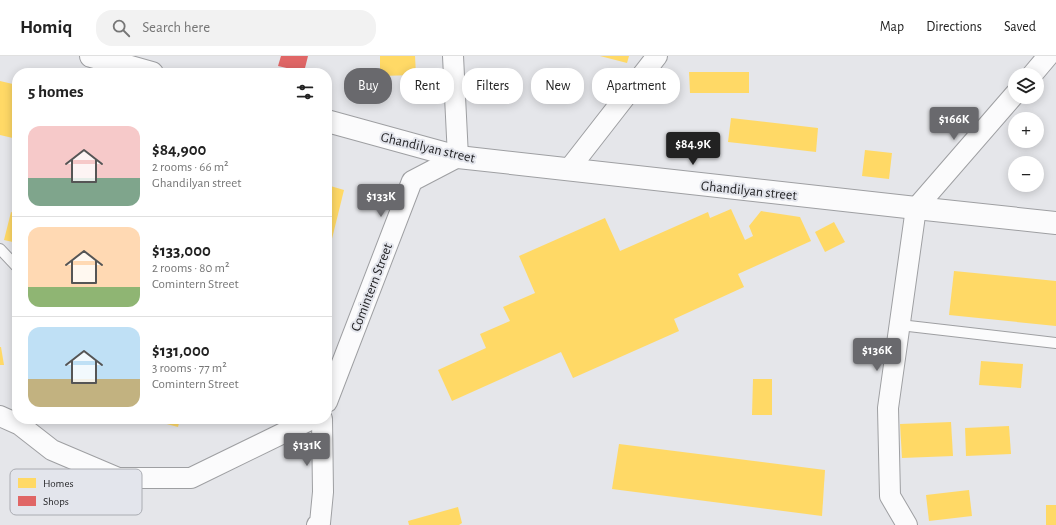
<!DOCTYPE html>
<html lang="en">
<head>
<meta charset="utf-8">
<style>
  :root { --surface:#fff; --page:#f2f2f2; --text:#222; --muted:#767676; --line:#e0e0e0; --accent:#69696d }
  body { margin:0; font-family:"Alegreya Sans",sans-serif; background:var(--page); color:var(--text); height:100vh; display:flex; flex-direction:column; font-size:15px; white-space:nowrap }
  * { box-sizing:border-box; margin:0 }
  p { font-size:13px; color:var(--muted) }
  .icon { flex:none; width:22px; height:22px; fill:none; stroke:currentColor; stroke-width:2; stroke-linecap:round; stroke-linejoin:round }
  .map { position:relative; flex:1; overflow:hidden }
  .details { position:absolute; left:12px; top:12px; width:320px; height:356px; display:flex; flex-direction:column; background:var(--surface); border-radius:16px; box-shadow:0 2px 10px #0003 }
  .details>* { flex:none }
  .banner { position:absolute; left:344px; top:12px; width:380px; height:36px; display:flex; gap:8px }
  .tools { position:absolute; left:1008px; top:12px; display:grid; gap:8px }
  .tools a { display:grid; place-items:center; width:36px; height:36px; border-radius:50%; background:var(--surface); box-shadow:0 2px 10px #0003; font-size:20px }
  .price { position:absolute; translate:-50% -34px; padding:0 9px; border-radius:4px; background:var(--accent); color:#fff; font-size:13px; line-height:26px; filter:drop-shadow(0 1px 2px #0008) }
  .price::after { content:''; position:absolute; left:50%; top:24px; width:12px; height:9px; margin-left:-6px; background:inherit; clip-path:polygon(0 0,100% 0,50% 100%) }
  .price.on { background:#222; color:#fff }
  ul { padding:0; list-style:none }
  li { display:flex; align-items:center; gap:12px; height:100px; padding:0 16px }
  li+li { border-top:1px solid var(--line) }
  li span { display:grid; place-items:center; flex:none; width:112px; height:80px; border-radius:12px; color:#555 }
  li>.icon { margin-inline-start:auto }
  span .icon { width:48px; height:48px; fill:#fffc; stroke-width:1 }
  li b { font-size:17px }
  h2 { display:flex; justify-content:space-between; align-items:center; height:48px; padding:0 16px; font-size:17px }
  .chip { padding:0 14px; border-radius:16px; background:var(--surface); box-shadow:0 2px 10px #0003; font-size:14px; line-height:36px }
  .chip.on { background:var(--accent); color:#fff }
  header { display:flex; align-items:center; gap:24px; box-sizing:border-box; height:56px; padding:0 20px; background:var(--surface); border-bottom:1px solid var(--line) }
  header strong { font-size:19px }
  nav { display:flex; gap:22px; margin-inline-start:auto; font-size:14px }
  .search { width:280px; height:36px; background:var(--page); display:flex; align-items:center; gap:10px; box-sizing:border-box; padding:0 14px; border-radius:16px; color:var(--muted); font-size:15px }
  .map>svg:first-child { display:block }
  .homes { fill:#ffd966 }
  .shops { fill:#e06666 }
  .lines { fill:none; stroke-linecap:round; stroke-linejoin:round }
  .service-casing { stroke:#9e9fa2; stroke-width:12 }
  .minor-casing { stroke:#9e9fa2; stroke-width:22 }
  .secondary-casing { stroke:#9e9fa2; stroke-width:24 }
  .service { stroke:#fbfbfc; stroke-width:10 }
  .minor { stroke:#fbfbfc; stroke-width:20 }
  .secondary { stroke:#fbfbfc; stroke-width:22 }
  .labels { text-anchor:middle; stroke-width:4; stroke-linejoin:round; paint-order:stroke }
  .street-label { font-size:14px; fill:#262629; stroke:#e3e5ec }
  .key { fill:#e3e5ec; stroke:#aaacb2; stroke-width:1 }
  .key-label { font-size:11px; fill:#262629 }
</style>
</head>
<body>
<header>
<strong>Homiq</strong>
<div class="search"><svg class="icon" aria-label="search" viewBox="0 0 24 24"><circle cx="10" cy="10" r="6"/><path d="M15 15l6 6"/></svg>Search here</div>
<nav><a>Map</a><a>Directions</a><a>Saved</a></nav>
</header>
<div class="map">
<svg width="1056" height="469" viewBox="0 0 1056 469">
  <rect width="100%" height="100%" fill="#e5e6ea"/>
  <g class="homes">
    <polygon points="380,0 415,0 416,19 380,20"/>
    <polygon points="600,0 629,0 627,7"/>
    <polygon points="689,16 749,16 749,37 690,37"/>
    <polygon points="0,25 17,29 17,83 0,79"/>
    <polygon points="731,62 818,72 816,96 728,86"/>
    <polygon points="865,94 892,97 889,123 862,120"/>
    <polygon points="327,129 344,134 328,199 327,199"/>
    <polygon points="731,153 745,184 753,180 749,170 761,155 800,161 811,185 738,218 744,231 674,263 679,275 573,322 561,296 452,345 438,314 486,292 480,278 510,265 503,251 535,237 519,200 605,162 620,195 708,156 710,162"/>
    <polygon points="11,156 17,158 17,187 4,184"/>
    <polygon points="834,166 845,186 825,196 815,176"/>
    <polygon points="954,215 1056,225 1056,270 949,259"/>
    <polygon points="0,291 1,291 4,309 0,309"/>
    <polygon points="981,305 1023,308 1021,332 979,329"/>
    <polygon points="753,323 772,323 772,359 752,359"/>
    <polygon points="148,363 180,363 178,371"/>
    <polygon points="951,366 953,400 902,402 900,368"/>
    <polygon points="1009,370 1011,398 966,400 965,372"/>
    <polygon points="619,388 825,414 822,460 612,433"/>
    <polygon points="969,434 972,460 929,465 926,439"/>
    <rect x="1046" y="449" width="10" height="20"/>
    <polygon points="458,451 462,467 459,469 409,469 408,465"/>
  </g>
  <polygon class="shops" points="281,0 308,0 304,16 278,10"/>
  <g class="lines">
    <g class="service-casing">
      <g id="service">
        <polyline points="0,193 17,211"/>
        <polyline points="900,269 1056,287"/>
      </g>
    </g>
    <g class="minor-casing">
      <g id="minor">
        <polyline points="1032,19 1048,0"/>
        <polyline points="569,113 657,0"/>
        <polyline points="327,346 412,125 458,101 453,0"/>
        <polyline points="0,360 20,369 52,394 118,422 191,422 312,363"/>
        <polyline points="317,469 320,467 323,436 322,363"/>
        <polyline points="907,469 890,440 888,352 916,152 1015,38"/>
      </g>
    </g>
    <g class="secondary-casing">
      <g id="secondary">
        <polyline points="91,0 152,17"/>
        <polyline points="327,65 458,101 916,152 1056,167"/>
      </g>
    </g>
    <use href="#service" class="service"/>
    <use href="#minor" class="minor"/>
    <use href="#secondary" class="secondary"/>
  </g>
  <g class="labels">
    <g class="street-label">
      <text transform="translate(428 91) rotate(13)" y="5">Ghandilyan street</text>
      <text transform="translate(749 134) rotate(6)" y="5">Ghandilyan street</text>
      <text transform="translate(371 231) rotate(-69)" y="5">Comintern Street</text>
    </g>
  </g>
  <rect x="10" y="413" width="132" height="46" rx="6" class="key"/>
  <rect x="18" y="422" width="18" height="10" fill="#ffd966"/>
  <rect x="18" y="440" width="18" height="10" fill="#e06666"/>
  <g class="key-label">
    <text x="43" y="431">Homes</text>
    <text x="43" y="449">Shops</text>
  </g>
</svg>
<div class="tools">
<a><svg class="icon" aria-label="layers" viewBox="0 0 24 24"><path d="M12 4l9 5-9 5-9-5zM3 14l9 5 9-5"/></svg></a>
<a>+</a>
<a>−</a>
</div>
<b class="price" style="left:954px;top:85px">$166K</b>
<b class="price on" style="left:693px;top:110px">$84.9K</b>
<b class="price" style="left:381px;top:162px">$133K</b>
<b class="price" style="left:877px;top:316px">$136K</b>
<b class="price" style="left:307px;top:411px">$131K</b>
<div class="banner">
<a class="chip on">Buy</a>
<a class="chip">Rent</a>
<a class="chip">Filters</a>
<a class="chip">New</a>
<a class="chip">Apartment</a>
</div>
<section class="details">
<h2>5 homes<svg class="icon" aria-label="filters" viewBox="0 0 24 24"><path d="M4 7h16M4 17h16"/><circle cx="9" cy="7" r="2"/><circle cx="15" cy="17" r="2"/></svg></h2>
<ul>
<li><span style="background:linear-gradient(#f6c9c9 65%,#7fa58c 0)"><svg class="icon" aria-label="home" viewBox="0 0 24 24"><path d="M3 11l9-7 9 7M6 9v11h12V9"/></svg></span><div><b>$84,900</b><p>2 rooms · 66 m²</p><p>Ghandilyan street</p></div></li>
<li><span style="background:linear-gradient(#ffd9b3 75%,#8fb573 0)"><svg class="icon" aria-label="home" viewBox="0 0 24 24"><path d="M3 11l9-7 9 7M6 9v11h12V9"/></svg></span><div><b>$133,000</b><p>2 rooms · 80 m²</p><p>Comintern Street</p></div></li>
<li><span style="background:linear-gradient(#bfe0f5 65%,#c2b280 0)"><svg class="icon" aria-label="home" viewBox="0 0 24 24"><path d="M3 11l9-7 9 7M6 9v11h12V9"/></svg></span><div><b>$131,000</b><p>3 rooms · 77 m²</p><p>Comintern Street</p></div></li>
</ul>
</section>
</div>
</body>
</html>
